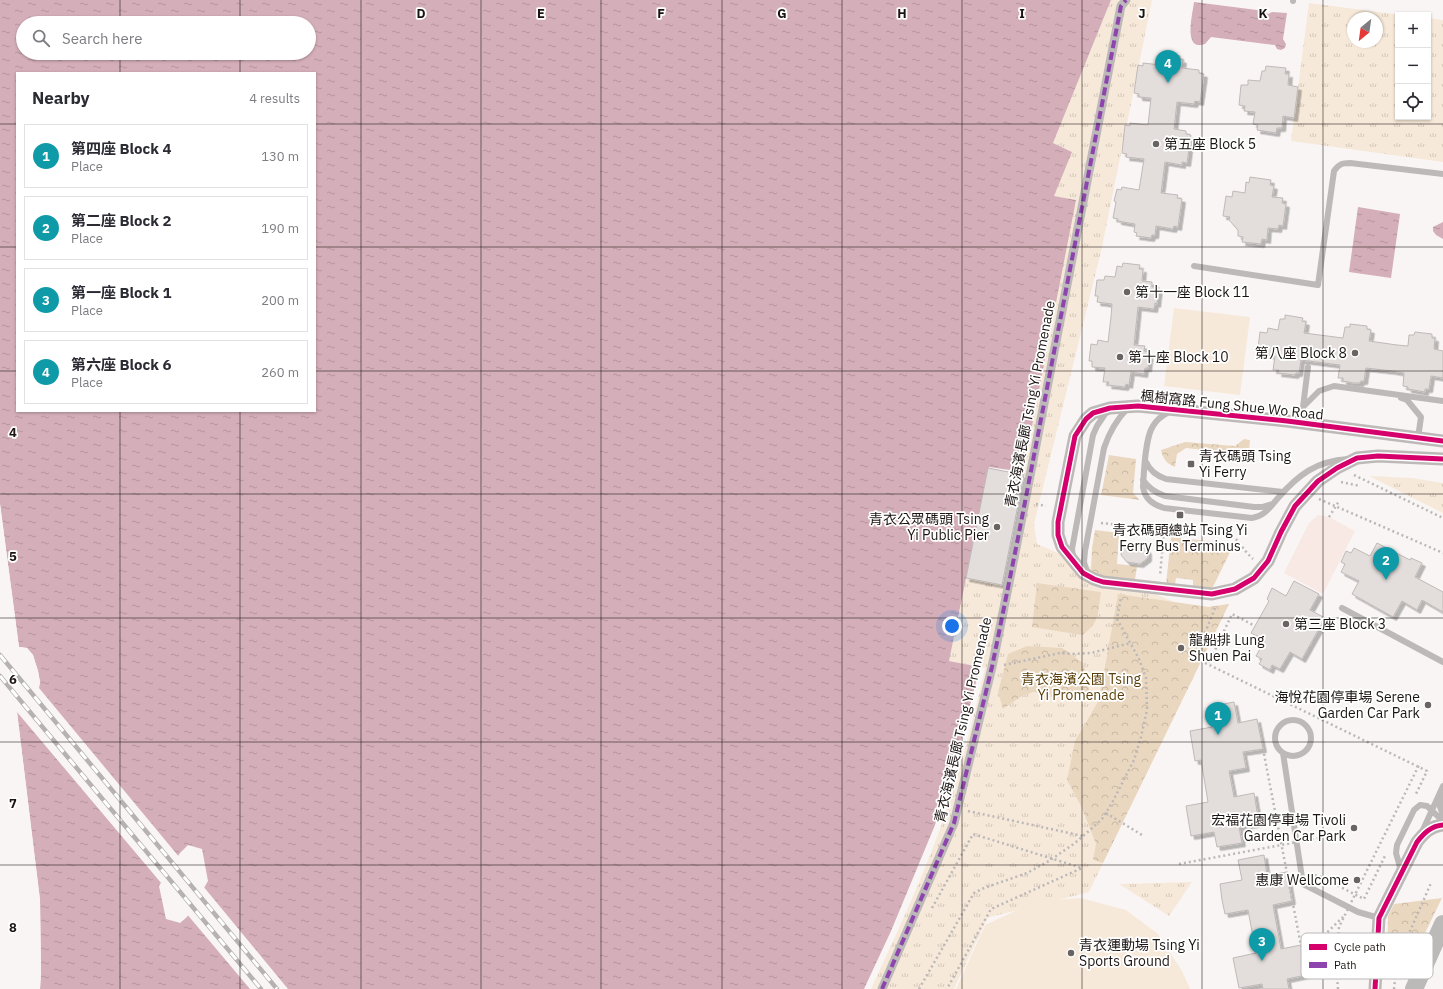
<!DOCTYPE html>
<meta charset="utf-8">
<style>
body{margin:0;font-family:"IBM Plex Sans","Noto Sans TC",sans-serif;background:#f7f7f7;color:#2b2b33}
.controls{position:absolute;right:12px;top:12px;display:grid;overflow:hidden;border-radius:0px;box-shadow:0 1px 3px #0004}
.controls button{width:36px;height:36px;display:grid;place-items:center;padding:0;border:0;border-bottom:1px solid #e1e1e2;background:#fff;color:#2b2b33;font:20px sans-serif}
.compass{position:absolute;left:1347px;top:12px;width:36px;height:36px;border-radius:50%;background:#fff;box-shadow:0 1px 3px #0004;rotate:209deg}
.you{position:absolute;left:952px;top:626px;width:14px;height:14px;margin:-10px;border:3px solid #fff;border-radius:50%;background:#1a73e8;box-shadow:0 0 0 6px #1a73e833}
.badge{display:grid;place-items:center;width:26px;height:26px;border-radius:50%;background:#b45309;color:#fff;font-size:13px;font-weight:700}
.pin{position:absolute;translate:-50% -33px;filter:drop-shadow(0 1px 2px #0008)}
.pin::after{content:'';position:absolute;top:21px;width:14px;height:12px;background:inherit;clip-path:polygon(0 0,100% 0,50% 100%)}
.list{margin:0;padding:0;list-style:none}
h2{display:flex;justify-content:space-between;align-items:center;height:52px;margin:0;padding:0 16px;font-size:17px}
h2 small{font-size:13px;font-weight:400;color:#7c7c81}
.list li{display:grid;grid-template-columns:26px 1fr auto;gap:12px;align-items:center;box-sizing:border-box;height:64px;margin:0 8px 8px;padding:0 8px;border:1px solid #e1e1e2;border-radius:0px}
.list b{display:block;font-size:15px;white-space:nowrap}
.list p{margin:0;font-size:13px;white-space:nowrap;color:#7c7c81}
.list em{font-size:13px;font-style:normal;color:#7c7c81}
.icon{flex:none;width:22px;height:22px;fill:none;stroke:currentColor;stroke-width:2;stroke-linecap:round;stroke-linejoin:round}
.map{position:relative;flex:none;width:1443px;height:989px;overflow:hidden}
.search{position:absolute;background:#fff;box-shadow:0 1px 3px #0004;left:16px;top:16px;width:300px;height:44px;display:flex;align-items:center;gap:10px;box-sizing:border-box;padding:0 14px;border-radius:22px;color:#7c7c81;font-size:15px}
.panel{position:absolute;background:#fff;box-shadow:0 1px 3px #0004;left:16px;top:72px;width:300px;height:340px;border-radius:0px}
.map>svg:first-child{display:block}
.built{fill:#f8e9e4}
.grass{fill:url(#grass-tufts);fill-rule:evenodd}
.forest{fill:url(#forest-crowns)}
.garden{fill:#f7e9d9}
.water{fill:url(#water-ripples);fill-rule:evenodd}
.pier{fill:#faf5f5}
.building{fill:#e3dddb;stroke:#bfb9b7;filter:url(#shadow)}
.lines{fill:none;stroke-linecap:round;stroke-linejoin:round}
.path{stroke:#bbb8b8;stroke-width:2.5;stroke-dasharray:2 3;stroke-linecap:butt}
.service{stroke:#bdb9b9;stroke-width:6}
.pedestrian{stroke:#bdb9b9;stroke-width:9}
.minor{stroke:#bdb9b9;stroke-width:13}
.secondary{stroke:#bcb9b9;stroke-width:18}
.rail-casing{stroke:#b6b2b2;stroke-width:4.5}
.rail{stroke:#fff;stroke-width:3;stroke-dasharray:9;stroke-linecap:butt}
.path-bridge{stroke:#bbb8b8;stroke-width:2.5;stroke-dasharray:2 3;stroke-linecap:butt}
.quiet{stroke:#8e44ad;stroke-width:4;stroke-dasharray:8 4;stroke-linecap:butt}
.cycleway-casing{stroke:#fff;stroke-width:8}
.cycleway{stroke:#d6006c;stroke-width:5}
.grid{fill:none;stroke:#1b1412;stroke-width:1;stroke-opacity:0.55}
.poi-dot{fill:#696361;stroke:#fff;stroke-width:1.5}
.labels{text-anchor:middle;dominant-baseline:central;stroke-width:3.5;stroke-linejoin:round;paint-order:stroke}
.poi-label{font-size:14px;fill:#1b1412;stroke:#fff;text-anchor:start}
.street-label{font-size:14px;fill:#1b1412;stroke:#fff}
.park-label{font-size:14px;fill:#5a3e09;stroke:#fff}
.key{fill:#fff;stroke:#bbb8b8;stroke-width:1}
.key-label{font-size:11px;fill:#1b1412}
.grid-label{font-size:13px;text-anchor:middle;font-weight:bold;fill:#1b1412;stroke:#fff;stroke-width:3.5;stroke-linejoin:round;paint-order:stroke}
</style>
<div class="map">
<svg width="1443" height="989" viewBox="0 0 1443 989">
<defs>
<pattern id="grass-tufts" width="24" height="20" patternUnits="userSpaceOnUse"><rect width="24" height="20" fill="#f7e9d9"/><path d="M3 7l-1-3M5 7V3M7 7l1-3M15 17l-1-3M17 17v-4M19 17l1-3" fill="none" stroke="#d3c7b9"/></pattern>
<pattern id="forest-crowns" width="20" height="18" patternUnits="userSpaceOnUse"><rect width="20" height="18" fill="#ead7c0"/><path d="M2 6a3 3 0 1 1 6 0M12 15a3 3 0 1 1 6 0" fill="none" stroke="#c8b8a4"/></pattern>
<pattern id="water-ripples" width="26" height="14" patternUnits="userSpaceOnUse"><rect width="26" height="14" fill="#d4aeb8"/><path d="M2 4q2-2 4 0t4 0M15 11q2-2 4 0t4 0" fill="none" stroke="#b5959d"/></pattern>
<filter id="shadow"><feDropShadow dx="3.5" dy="3.5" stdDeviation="0" flood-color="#0004"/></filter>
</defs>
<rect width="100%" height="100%" fill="#faf5f5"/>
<path class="built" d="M1318 515 1329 517 1355 531 1323 594 1284 573 1309 523Z"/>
<path class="grass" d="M1111 0H1152L1102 247 1034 524 1037 544 1174 602 1207 607 1229 604 1089 892 990 917 987 919 954 989H871C898 930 926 871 947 809 962 763 974 716 985 668L949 661 966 578 1005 586 1027 476 1022 475 1075 200 1053 196 1072 152 1053 143Z
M1309 3 1402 15H1398V117H1428V18L1443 20V162L1291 141ZM1353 18H1377V42H1353Z
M1369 476 1412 478 1443 483V513Z
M1192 882 1169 916 1119 884Z"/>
<path class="forest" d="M1244 439 1250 440 1248 462 1235 461 1232 453 1186 448 1177 454 1175 467C1167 464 1163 459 1161 450L1185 442 1235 446Z
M1109 455 1136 459 1133 493 1140 500 1101 495Z
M1095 530 1119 533 1117 564 1137 566 1135 580C1120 578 1103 580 1091 569L1092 548Z
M1171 537 1234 544 1212 589 1193 587V580L1176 578 1175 585 1166 584Z
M1037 583 1101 592C1098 612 1100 623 1082 635L1032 627Z
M1118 594 1209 607 1229 604 1103 863 1093 860 1096 844 1081 806 1067 780 1075 741 1099 700Z
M1027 646 1062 648 1083 663 1092 701 1033 692 1022 696 1003 709 998 692 1008 654Z
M1442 898 1409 966 1387 955 1388 916 1394 904Z"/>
<path class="garden" d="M1174 308 1250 317 1240 395 1164 386Z
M1080 898 1126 910 1158 934 1182 971 1190 989H956L985 925 1037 901Z"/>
<path class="water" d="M0 0H1111L1053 143 1072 152 1054 196 1076 200 1023 472 989 467 949 661 980 667 952 774 935 825 891 931 864 989H40L41 973 40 900 17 712H23L36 702 40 682 38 671 33 655 27 648 19 647 0 504ZM23 23H309V53H23ZM17 73H315V411H17ZM188 845 202 849 208 881 187 917 180 923 166 919 159 886 180 853Z
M1194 2 1265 11 1268 14 1272 12 1287 13 1283 39 1286 44 1285 48 1281 50 1277 49 1275 45 1211 37 1205 44C1182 52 1193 13 1194 2Z
M1358 207 1400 214 1391 278 1349 272Z
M1443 222V239L1436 235 1433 231V227Z"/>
<path class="pier" d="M0 504 19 647 27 648 33 655 38 671 40 682 39 688 180 858 162 884 17 712 40 900 41 973 40 989H38L39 973 38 900 15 712 16 710H23L31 706 37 692 38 682 31 656 26 650 18 647 0 518Z
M203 886 288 989H250L186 913Z"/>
<path class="building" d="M1165 54 1180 56V59L1183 60 1182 68 1199 70V73L1204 74 1200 102 1195 101 1194 104 1177 102 1174 129 1186 131V134L1191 135 1187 163 1182 162V165L1165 162 1161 193 1178 195 1177 198 1182 199 1178 227 1174 226 1173 229 1156 226 1155 235H1152L1151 238 1136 236 1137 233 1134 232 1135 224 1118 221V219L1113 218 1116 202 1114 201 1117 189 1121 190 1122 187 1139 190 1144 159 1126 157 1127 154 1122 153 1125 125 1130 126V123L1148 125 1151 98 1139 97V94L1134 93 1138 65 1143 66V63L1161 65 1162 57H1165Z
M1266 66 1286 68 1285 74H1289L1288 85 1298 87 1294 118 1283 116 1282 128H1277L1276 133 1257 130 1258 125 1253 124 1255 112 1244 111 1245 106 1239 105 1241 85H1248V80L1260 81 1262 71H1265Z
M1250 177 1271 180 1270 185 1274 186 1272 197 1283 198 1282 203 1286 204 1283 226 1279 225 1278 229 1268 228 1267 240 1262 239 1261 244 1242 242 1243 237 1238 236V230L1229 220 1230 217 1223 216 1226 196 1232 197 1233 191 1245 193 1246 182 1249 183Z
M1123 263 1140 265 1139 269H1143L1142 281 1152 282V287H1159L1157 304 1155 303 1154 309 1138 307 1134 345 1145 346 1144 351 1150 352 1148 368H1145L1144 374 1131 372 1129 385 1126 384 1125 387 1108 385 1109 382H1103L1105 368 1092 367V361H1089L1091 344 1097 345 1098 340 1108 342 1111 317 1112 304 1097 302 1098 296H1095L1097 280H1104L1105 276 1115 277 1117 266 1122 267Z
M1285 315 1303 318 1302 321 1306 322 1304 333 1343 338 1345 327H1350V324L1367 326V329L1371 330 1369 341 1397 345 1408 346 1409 335H1414L1415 332 1432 334V338H1435L1434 349 1443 351V378L1431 376 1429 389H1425V392L1408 389V387L1403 386 1404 373 1393 371 1366 368 1364 381H1361L1360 383H1354L1343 381V378H1338L1340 365 1301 360 1299 373H1296L1295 375 1278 373 1279 370H1273L1275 356 1260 354 1261 349 1258 348 1260 332 1267 333 1268 328 1278 330 1280 319H1285Z
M988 468 1024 475 1002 585 966 578Z
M1129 543 1143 544 1148 551V558L1140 564 1127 562 1121 555 1122 548Z
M1377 543 1410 560 1411 558 1422 563 1415 577 1443 592V612L1422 600 1417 610 1402 601 1393 617 1352 594 1359 581 1341 572 1345 564 1341 562 1346 551 1351 553 1354 548 1370 556Z
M1294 581 1319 594 1310 610 1325 618 1302 659 1290 652 1280 669 1272 665 1270 670 1259 664 1262 659 1256 656 1265 640 1251 633 1269 601 1267 599 1272 588 1286 596Z
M1234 702 1238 723 1257 719 1263 749 1243 752 1246 768 1229 771 1234 797 1254 793 1259 823 1239 827 1242 843 1217 847 1214 832 1191 836 1186 806 1208 802 1201 760 1195 761 1190 731 1212 727 1208 707Z
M1264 855 1267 875 1287 872 1292 901 1273 905 1281 949 1301 945 1306 975 1287 979 1289 989H1263L1262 984 1239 988 1233 958 1256 953 1248 910 1225 914 1222 900 1220 884 1242 880 1238 860Z"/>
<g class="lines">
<path class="path" d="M1354 475 1443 518
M1341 482 1360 486
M1319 499 1443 553
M1036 504 1046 506
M1101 523 1164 530 1160 576
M1236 539 1247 553 1253 559
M1215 608 1195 658 1427 771 1415 796
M1209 663 1232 614 1255 626
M1004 665 1060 653 1072 654 1091 653 1131 643
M1263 749 1303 956 1344 916
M968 811 1083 836
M1106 813 1142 835
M1310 875 1319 876 1364 899 1386 854
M932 908 973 834 1082 868 991 909 947 989
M919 989 974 893 984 888 1027 873 1049 861 1075 843 1090 830 1102 819 1112 803 1134 760 1141 737 1147 710 1146 678 1139 659 1117 619 1121 597
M1394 989 1397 961 1431 883"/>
<path class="service" d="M1293 1V0
M1194 266 1318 285 1334 171C1339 164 1342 163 1350 163L1443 174
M1401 398 1407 400 1421 417 1418 438
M1303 407 1319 391 1334 386 1443 401
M1169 412C1163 415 1157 419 1153 426 1145 438 1144 471 1143 487 1145 499 1152 504 1164 508L1252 518C1265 516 1270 507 1278 498 1298 475 1316 461 1348 459
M1301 423 1308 367
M1146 462C1150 471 1157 476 1166 479L1283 492
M1143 480C1149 488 1154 492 1165 496L1254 507H1262L1272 504
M1073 557 1072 549 1093 435 1097 426 1107 411
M1087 572 1084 562 1085 551 1104 448C1109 433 1116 420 1128 408
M1342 608 1443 662
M1275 738a18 18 0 1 1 36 0a18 18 0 1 1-36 0Z
M1283 753 1303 884 1358 912 1379 918
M1441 794 1440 807 1443 815
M1422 832 1443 786
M1401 871 1396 853 1397 845 1414 810 1420 805 1427 806 1443 821"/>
<path class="pedestrian" d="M882 989 954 823 992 667 1018 538 1121 6 1126 0"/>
<path class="minor" d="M1443 441 1287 421 1138 406 1110 408 1093 413 1086 419 1075 436 1058 522V535L1062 547 1083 573 1094 579 1103 582 1212 594 1235 589 1254 578 1268 561 1281 532 1295 506 1318 481 1337 468 1357 458 1378 456 1443 459
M1375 989 1379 918 1417 842C1424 833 1431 826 1443 825"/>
<path class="secondary" d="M1414 989 1443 924"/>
<g class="rail-casing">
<path id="rail" d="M0 655 277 989
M0 676 261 989"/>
</g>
<use href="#rail" class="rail"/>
<path class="path-bridge" d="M1329 517 1339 501
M1179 864 1319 838
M1338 989 1336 965 1339 927 1420 763"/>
<path class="quiet" d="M882 989 954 823 992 667 1018 538 1121 6 1126 0"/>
<g class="cycleway-casing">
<path id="cycleway" d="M1443 441 1287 421 1138 406 1110 408 1093 413 1086 419 1075 436 1058 522V535L1062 547 1083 573 1094 579 1103 582 1212 594 1235 589 1254 578 1268 561 1281 532 1295 506 1318 481 1337 468 1357 458 1378 456 1443 459
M1375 989 1379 918 1417 842C1424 833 1431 826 1443 825"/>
</g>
<use href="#cycleway" class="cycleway"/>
</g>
<path class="grid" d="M120 0V23M240 0V23M361 0V989M481 0V989M601 0V989M722 0V989M842 0V989M962 0V989M1082 0V989M1202 0V989M1323 0V989M120 53V73M240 53V73M0 124H17M315 124H1443M0 247H17M315 247H1443M0 371H17M315 371H1443M120 411V989M240 411V989M0 494H1443M0 618H1443M0 742H1443M0 865H1443"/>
<g class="poi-dot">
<circle cx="1156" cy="144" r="4"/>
<circle cx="1127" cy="292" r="4"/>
<circle cx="1355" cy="353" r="4"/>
<circle cx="1120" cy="357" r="4"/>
<rect x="1187" y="460" width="8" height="8" rx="2"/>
<rect x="1176" y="511" width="8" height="8" rx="2"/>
<circle cx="997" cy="527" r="4"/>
<circle cx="1286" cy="624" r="4"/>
<circle cx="1181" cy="648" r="4"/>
<circle cx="1428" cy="705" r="4"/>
<circle cx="1354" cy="828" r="4"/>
<circle cx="1357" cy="880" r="4"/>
<circle cx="1071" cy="953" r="4"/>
</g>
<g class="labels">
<g class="poi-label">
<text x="1164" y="144">第五座 Block 5</text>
<text x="1135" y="292">第十一座 Block 11</text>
<text x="1347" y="353" text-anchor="end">第八座 Block 8</text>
<text x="1128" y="357">第十座 Block 10</text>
<text x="1199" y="456">青衣碼頭 Tsing<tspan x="1199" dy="16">Yi Ferry</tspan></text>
<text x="989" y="519" text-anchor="end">青衣公眾碼頭 Tsing<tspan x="989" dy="16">Yi Public Pier</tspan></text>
<text x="1180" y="530" text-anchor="middle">青衣碼頭總站 Tsing Yi<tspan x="1180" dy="16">Ferry Bus Terminus</tspan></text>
<text x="1294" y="624">第三座 Block 3</text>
<text x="1189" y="640">龍船排 Lung<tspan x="1189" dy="16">Shuen Pai</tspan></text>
<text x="1420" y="697" text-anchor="end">海悅花園停車場 Serene<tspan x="1420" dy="16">Garden Car Park</tspan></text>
<text x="1346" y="820" text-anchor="end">宏福花園停車場 Tivoli<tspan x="1346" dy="16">Garden Car Park</tspan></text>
<text x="1349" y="880" text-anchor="end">惠康 Wellcome</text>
<text x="1079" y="945">青衣運動場 Tsing Yi<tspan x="1079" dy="16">Sports Ground</tspan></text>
</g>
<g class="street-label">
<text transform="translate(1030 404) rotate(-79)">青衣海濱長廊 Tsing Yi Promenade</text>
<text transform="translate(1232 405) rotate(6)">楓樹窩路 Fung Shue Wo Road</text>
<text transform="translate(963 720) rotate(-77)">青衣海濱長廊 Tsing Yi Promenade</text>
</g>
<g class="park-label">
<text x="1081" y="679">青衣海濱公園 Tsing<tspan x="1081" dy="16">Yi Promenade</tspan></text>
</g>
</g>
<rect x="1301" y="933" width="132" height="46" rx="6" class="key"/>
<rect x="1309" y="944" width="18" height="6" fill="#d6006c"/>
<rect x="1309" y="962" width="18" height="6" fill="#8e44ad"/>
<g class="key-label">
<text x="1334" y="951">Cycle path</text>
<text x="1334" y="969">Path</text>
</g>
<g class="grid-label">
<text x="421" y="18">D</text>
<text x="541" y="18">E</text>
<text x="661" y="18">F</text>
<text x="782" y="18">G</text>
<text x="902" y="18">H</text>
<text x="1022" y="18">I</text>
<text x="1142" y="18">J</text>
<text x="1263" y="18">K</text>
<text x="13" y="437">4</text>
<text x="13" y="561">5</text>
<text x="13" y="684">6</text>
<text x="13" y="808">7</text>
<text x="13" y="932">8</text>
</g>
</svg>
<div class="controls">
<button>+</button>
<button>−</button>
<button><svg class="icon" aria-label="locate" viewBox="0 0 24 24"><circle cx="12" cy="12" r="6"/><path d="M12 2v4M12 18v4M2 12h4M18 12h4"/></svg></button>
</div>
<svg class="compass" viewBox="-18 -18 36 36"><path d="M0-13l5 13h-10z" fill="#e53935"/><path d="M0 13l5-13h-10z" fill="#7c7c81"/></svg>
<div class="you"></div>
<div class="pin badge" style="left:1218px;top:735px;background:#0f9aa8">1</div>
<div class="pin badge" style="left:1386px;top:580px;background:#0f9aa8">2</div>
<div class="pin badge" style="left:1262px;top:961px;background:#0f9aa8">3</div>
<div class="pin badge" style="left:1168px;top:83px;background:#0f9aa8">4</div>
<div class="search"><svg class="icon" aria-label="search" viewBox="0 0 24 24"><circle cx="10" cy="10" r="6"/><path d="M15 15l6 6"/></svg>Search here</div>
<section class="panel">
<h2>Nearby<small>4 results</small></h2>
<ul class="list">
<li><span class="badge" style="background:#0f9aa8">1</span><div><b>第四座 Block 4</b><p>Place</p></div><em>130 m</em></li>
<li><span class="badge" style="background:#0f9aa8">2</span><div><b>第二座 Block 2</b><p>Place</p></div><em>190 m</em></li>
<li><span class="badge" style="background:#0f9aa8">3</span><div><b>第一座 Block 1</b><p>Place</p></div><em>200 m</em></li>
<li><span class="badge" style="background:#0f9aa8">4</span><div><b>第六座 Block 6</b><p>Place</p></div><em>260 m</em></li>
</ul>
</section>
</div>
